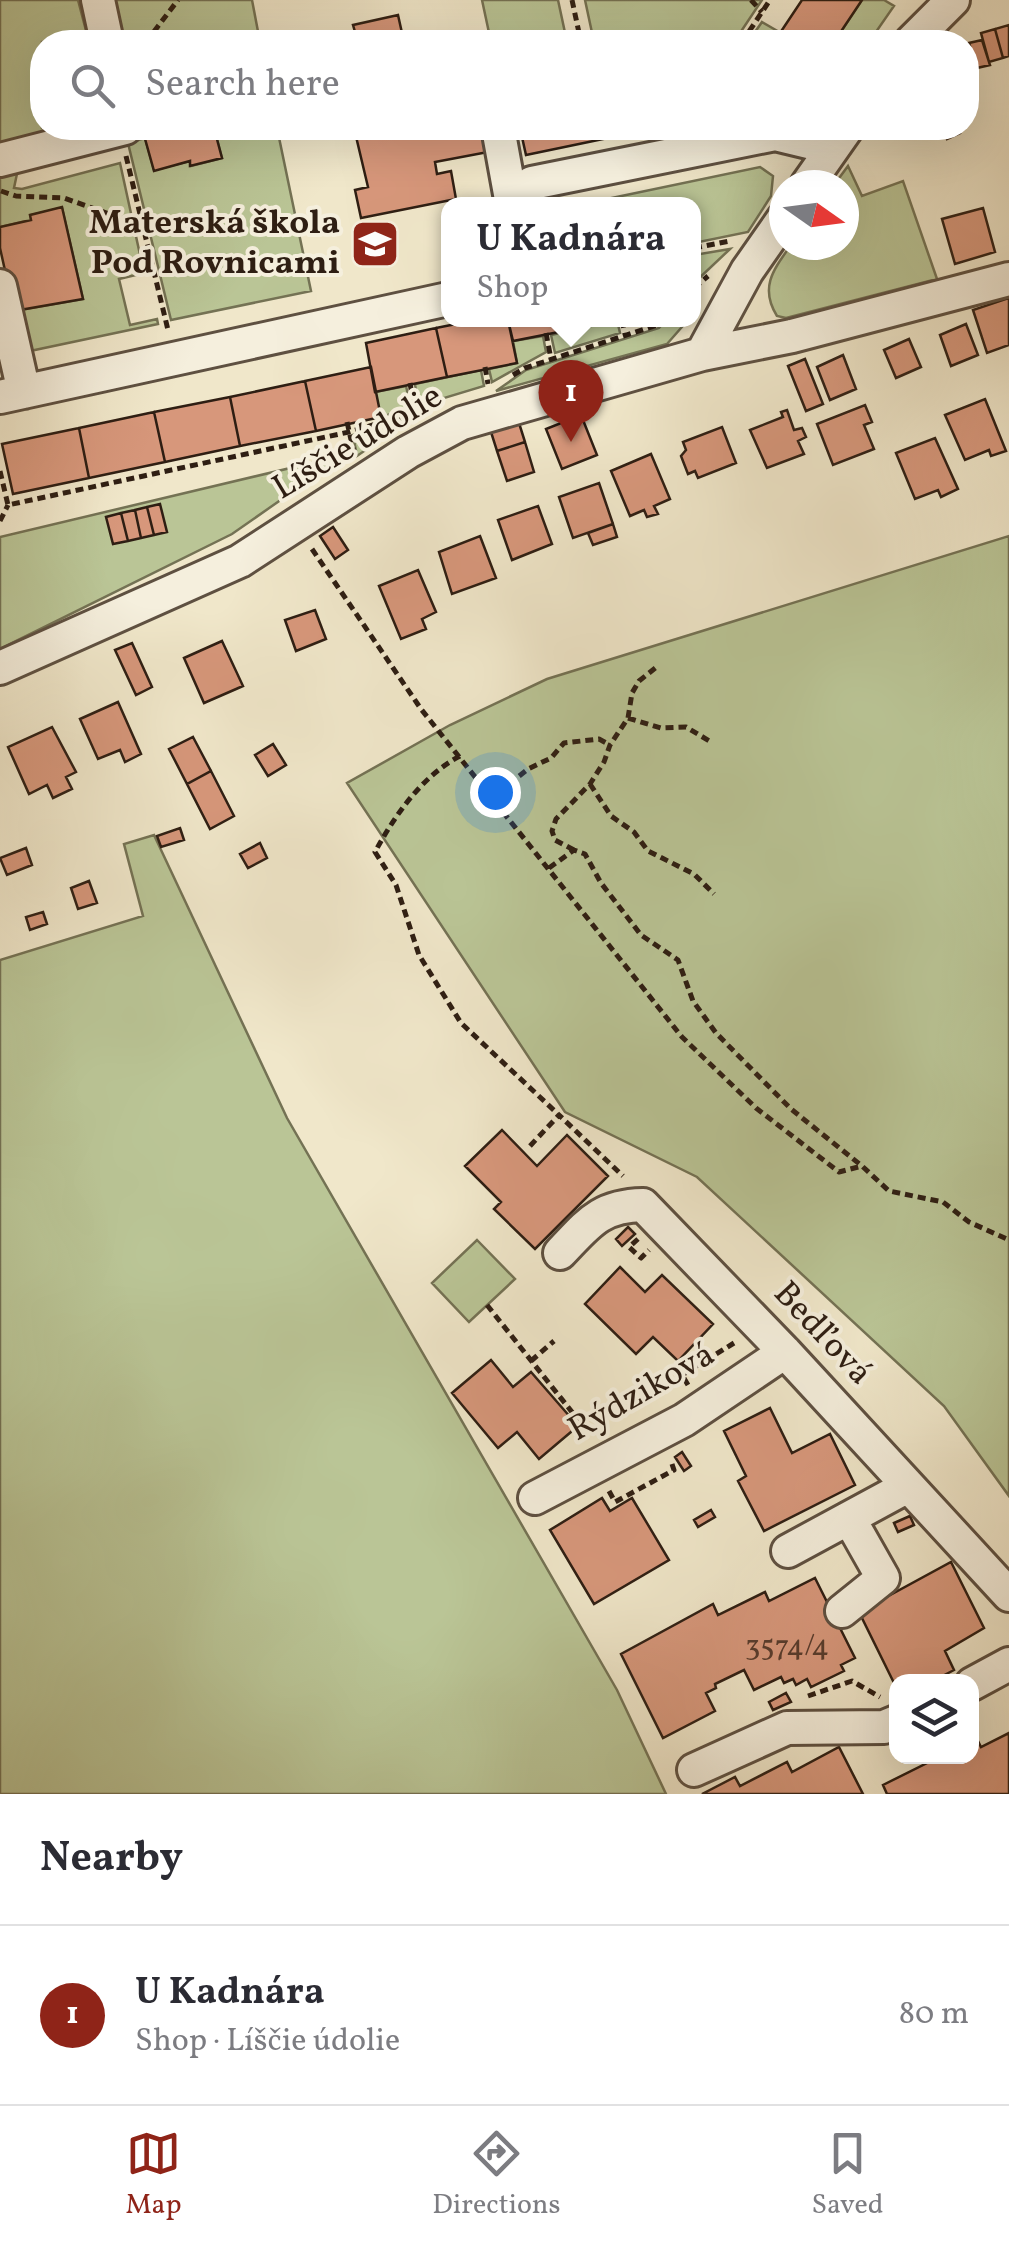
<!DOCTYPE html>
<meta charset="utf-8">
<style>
body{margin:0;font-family:Vollkorn,serif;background:#f7f7f7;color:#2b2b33}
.controls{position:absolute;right:30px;bottom:30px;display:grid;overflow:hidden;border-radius:20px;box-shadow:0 10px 40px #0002}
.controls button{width:90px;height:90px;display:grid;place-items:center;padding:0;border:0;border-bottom:2px solid #e1e1e2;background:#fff;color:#2b2b33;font:50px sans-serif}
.compass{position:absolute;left:769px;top:170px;width:90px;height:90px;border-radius:50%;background:#fff;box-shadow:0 10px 40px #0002;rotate:104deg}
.you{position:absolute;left:495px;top:792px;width:35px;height:35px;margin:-25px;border:8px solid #fff;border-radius:50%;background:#1a73e8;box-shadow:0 0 0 15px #1a73e833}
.badge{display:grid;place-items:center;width:65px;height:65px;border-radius:50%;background:#8f2418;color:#fff;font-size:32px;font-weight:700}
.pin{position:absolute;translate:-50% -82px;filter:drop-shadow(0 2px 5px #0008)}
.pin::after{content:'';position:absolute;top:52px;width:35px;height:30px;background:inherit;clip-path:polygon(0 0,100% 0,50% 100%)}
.popup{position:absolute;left:441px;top:197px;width:260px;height:130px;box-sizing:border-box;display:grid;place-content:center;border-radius:20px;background:#fff;filter:drop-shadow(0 2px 8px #0005);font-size:32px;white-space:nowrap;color:#7c7c81}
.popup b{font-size:38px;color:#2b2b33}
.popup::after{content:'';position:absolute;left:50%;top:100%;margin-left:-20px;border:20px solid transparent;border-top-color:#fff}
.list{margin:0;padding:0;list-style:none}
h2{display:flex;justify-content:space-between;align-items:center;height:130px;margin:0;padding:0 40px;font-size:42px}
h2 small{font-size:32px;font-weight:400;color:#7c7c81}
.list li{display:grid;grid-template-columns:65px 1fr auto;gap:30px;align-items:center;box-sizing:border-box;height:180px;padding:0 40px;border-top:2px solid #e1e1e2}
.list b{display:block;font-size:38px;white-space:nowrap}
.list p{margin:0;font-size:32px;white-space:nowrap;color:#7c7c81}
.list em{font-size:32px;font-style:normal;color:#7c7c81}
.icon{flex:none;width:55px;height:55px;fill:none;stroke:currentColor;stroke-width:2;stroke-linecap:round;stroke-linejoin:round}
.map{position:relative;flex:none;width:1009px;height:1794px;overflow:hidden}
.search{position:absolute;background:#fff;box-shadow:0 10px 40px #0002;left:30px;right:30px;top:30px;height:110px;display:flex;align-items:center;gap:25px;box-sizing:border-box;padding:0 35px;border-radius:40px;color:#7c7c81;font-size:38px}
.sheet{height:310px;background:#fff}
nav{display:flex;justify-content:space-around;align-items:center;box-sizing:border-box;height:140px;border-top:2px solid #e1e1e2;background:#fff;font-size:28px;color:#7c7c81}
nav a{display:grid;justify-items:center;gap:5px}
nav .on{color:#8f2418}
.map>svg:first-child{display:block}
.green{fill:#bac596;stroke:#747254;stroke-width:2.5}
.building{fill:#d7977b;stroke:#2e1e13;stroke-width:2.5}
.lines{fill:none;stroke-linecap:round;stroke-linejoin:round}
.minor-casing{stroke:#5e5041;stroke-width:38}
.path{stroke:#2e1e13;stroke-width:5;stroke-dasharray:8 5;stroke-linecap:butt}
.minor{stroke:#f5efdd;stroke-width:32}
.labels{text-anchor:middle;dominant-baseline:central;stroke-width:8;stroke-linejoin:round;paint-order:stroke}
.number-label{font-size:30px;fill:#583c2d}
.poi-label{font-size:35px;font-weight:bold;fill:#2e1e13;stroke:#f5efdd;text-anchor:end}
.street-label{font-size:35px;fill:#2e1e13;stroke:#f5efdd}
</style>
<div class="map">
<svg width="1009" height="1794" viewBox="0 0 1009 1794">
<rect width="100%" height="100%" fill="#f0e7ca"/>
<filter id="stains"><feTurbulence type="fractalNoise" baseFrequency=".002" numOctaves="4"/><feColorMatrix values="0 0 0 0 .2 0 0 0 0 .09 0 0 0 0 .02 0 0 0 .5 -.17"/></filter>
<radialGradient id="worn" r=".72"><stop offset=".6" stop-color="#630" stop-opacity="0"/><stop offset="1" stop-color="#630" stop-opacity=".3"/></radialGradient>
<path class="green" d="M0 0H78L89 42H42V128H78L0 147Z
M112 0H252L260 42H122Z
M482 0H558L567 42H491Z
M585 0H762L734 42H594Z
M862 0H884L894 6 869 42H834Z
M762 22 781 33 774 42H748Z
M214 128H277L311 291 171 320 128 143 145 138 154 170 190 161 191 166 222 158Z
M120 163 144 273 119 279 130 325 157 319 158 324 30 351 14 311 83 299 62 208 31 215V220L0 227V177L18 169 14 188 22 189Z
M848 166 862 196 903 181 937 279 786 318 777 316C759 287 774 269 791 245H844V185H834Z
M760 167 773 176 771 196 748 232 694 243V205L583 204Z
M730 249 694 283V255Z
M617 320 620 333 555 353 551 335Z
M666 320H688L667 344 496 391 526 370 659 328Z
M543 336 546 352 492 382 489 369 517 363 513 341Z
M481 370 484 386 418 406 415 384Z
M406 386 411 408 381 417 375 392Z
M412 418 357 456 353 435Z
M345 455 232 534 0 649V537Z
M1009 536V1496L944 1406 697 1177 565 1112 347 783 450 725 547 679Z
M154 835 287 1118 617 1690 666 1794H0V960L143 916 124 844Z
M477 1240 515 1279 469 1322 432 1283Z"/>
<path class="building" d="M802 0H862L834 42H774Z
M398 15 404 42 423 38 424 42H358L353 25Z
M1009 25V56L1003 58 995 29Z
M995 29 1003 58 989 62 981 33Z
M982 40 990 65 977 68 969 43Z
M969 43 977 68 966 72V44Z
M142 128H214L222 158 190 166V161L154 171Z
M354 128H483L488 152 435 162 437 174 451 171 456 199 361 218 355 190 368 187Z
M520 128H656L526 155Z
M943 128H958L960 133 947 139Z
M62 207 83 299 14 311 0 248V227L31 220 30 215Z
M983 208 995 252 955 264 942 219Z
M1009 298V345L987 353 973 310Z
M476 320H508L517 363 447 377 436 328Z
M508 320H583L584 327 513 341Z
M583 320H617L584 327Z
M966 324 978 355 951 366 940 335Z
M436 328 447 377 375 392 366 343Z
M909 339 921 367 896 378 884 350Z
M843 355 856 389 830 400 817 367Z
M805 359 823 404 806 411 788 366Z
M371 367 381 417 316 431 305 381Z
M305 381 316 431 240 446 230 397Z
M230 397 240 446 165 462 154 412Z
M985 399 1006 451 991 456 989 450 965 460 945 415Z
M865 405 872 422 864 425 874 449 833 465 817 424Z
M787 410 794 430 802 428 806 437 798 441 804 454 767 468 750 430 783 417 781 412Z
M154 412 165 462 89 478 79 428Z
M581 415 597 455 562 469 546 429Z
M519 423 525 442 497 451 491 432Z
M722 427 736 463 698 478 695 471 688 474 681 456 686 450 683 442Z
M79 428 89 478 13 494 2 444Z
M935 438 958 489 941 497 938 490 915 499 896 453Z
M525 442 534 472 507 481 497 451Z
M651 454 670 499 654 506 658 514 647 517 644 510 630 516 611 471Z
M599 483 613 524 573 538 559 497Z
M160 504 167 532 154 535 147 507Z
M538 506 552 544 512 560 498 520Z
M147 507 154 535 141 538 135 510Z
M135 510 141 538 128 541 121 513Z
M121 513 128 541 113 544 106 517Z
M613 524 617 537 593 545 588 533Z
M333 527 348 550 335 559 320 536Z
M480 536 496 578 452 594 439 552Z
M418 570 436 612 422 619 426 629 401 639 379 586Z
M315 610 326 639 296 651 285 620Z
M222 641 243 686 204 703 184 658Z
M132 643 152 687 136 695 115 650Z
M118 702 141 754 125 762 120 750 98 759 80 719Z
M52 727 76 772 66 777 72 789 53 798 47 785 29 794 8 747Z
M193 737 211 771 187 784 169 749Z
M273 744 286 765 268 776 255 755Z
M211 771 234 816 210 829 187 784Z
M180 828 184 840 161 847 157 836Z
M260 843 267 858 248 868 240 854Z
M26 848 32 865 7 875 0 858Z
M89 881 97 903 78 909 71 888Z
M43 912 47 924 30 930 26 917Z
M502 1130 537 1166 567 1135 608 1176 535 1249 494 1209 501 1202 465 1166Z
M628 1227 635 1234 622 1246 616 1239Z
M620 1267 645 1292 662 1275 713 1324 678 1361 653 1337 636 1354 585 1304Z
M491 1360 513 1387 531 1372 578 1426 539 1459 517 1432 498 1448 452 1393Z
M770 1408 792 1453 830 1434 855 1485 764 1531 738 1481 746 1476 724 1431Z
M682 1452 691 1466 684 1471 675 1457Z
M602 1498 610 1511 632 1498 669 1560 594 1604 550 1530Z
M711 1510 715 1517 698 1527 694 1520Z
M910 1516 914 1525 898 1532 894 1523Z
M951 1562 984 1628 945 1651 954 1670 931 1682H896V1687L859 1612Z
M815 1578 855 1658 841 1665 844 1671 811 1687 807 1679 796 1685 793 1679 784 1683 781 1677 754 1690 744 1670 715 1684 716 1688 706 1693 715 1711 663 1738 621 1654 713 1604 718 1615 765 1592 769 1601Z
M786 1693 791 1702 773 1710 769 1702Z
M1009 1733V1794H887L883 1785 929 1762 927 1759 932 1756H972V1737L975 1735 981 1747Z
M839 1747 863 1794H702L735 1777 740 1786 787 1762 792 1772Z"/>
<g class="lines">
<g class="minor-casing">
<path id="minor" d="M98 0 107 42
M911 42 953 0
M498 128 512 205
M0 160 125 128
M532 183 775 134 833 148
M807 185 847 128
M0 286 24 392
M702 354 747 271 784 218
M0 397 448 299
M0 668 240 561 408 452 462 423 702 354 792 336 1009 279
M560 1253C588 1224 599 1206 643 1205L785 1352 1009 1595
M535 1498 684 1420 785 1352
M788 1551 908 1486
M842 1611 883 1578 849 1518
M972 1684 1009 1664
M694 1770 787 1728 884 1727 896 1722"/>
</g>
<path class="path" d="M572 0 581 42
M751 0 762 12
M146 42 178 0
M742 42 770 0
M126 156 168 330
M1 191 16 196 64 198 143 226
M694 248 730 241
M694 288 708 276
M622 320 625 334
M546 333 551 359
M485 367 488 384
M513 375 525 368 657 325 661 320
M410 383 415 412
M347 422 354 453
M0 471 8 505 349 432 410 414
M0 521 8 505
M312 549 421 709 682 1037 756 1108 839 1172 862 1166 889 1191 943 1202 969 1222 1009 1240
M628 718 661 728 686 727 711 742
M460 756C422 776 395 815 375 852L396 885 419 955 461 1023 559 1115
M509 784 528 769 551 758 564 743 599 739 610 745
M590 784 611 816 634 832 648 851 694 874 714 894
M574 850 555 840 552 831 556 819 590 784 604 762 610 745 628 718 632 693 639 681 659 665
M549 868 574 850 585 854 601 883 641 935 678 960 693 1001 716 1033 791 1109 862 1166
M530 1146 559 1115 623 1176
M638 1239 629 1247 641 1258 649 1250
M487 1305 591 1436
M531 1361 554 1341
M688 1385 682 1375 734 1343
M609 1491 615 1502 674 1470 671 1461
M808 1696 852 1681 880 1697"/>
<use href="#minor" class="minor"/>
</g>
<defs>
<g id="school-square" transform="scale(2.5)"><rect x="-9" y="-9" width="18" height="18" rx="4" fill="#8f2418" stroke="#f5efdd"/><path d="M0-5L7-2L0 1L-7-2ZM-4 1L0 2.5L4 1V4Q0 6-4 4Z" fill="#fff"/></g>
</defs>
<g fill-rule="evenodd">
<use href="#school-square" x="375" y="244"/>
</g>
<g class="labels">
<g class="number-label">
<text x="787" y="1647">3574/4</text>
</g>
<g class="poi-label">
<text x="340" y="224">Materská škola<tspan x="340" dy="40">Pod Rovnicami</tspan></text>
</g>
<g class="street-label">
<text transform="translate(358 443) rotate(-31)">Líščie údolie</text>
<text transform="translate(822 1334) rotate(47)">Bedľová</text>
<text transform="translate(642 1393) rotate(-30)">Rýdziková</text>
</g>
</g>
<rect width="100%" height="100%" filter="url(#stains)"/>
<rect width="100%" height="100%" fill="url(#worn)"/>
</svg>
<div class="controls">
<button><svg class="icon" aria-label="layers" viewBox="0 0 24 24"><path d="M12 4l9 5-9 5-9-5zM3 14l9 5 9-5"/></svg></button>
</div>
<svg class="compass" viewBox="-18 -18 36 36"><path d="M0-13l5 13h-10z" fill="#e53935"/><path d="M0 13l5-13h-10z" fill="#7c7c81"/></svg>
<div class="you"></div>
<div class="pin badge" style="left:571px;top:442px">1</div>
<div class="popup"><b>U Kadnára</b>Shop</div>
<div class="search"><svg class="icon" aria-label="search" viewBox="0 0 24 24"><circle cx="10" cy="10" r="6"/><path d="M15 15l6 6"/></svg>Search here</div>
</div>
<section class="sheet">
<h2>Nearby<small></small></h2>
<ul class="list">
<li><span class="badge">1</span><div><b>U Kadnára</b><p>Shop · Líščie údolie</p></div><em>80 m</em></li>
</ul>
</section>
<nav>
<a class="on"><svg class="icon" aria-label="map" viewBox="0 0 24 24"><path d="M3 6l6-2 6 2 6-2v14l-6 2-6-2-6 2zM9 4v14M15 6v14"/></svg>Map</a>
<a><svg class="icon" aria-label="directions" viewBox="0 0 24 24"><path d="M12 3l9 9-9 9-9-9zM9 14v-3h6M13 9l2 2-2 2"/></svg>Directions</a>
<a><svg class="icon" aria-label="saved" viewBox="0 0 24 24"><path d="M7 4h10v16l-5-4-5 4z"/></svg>Saved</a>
</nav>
